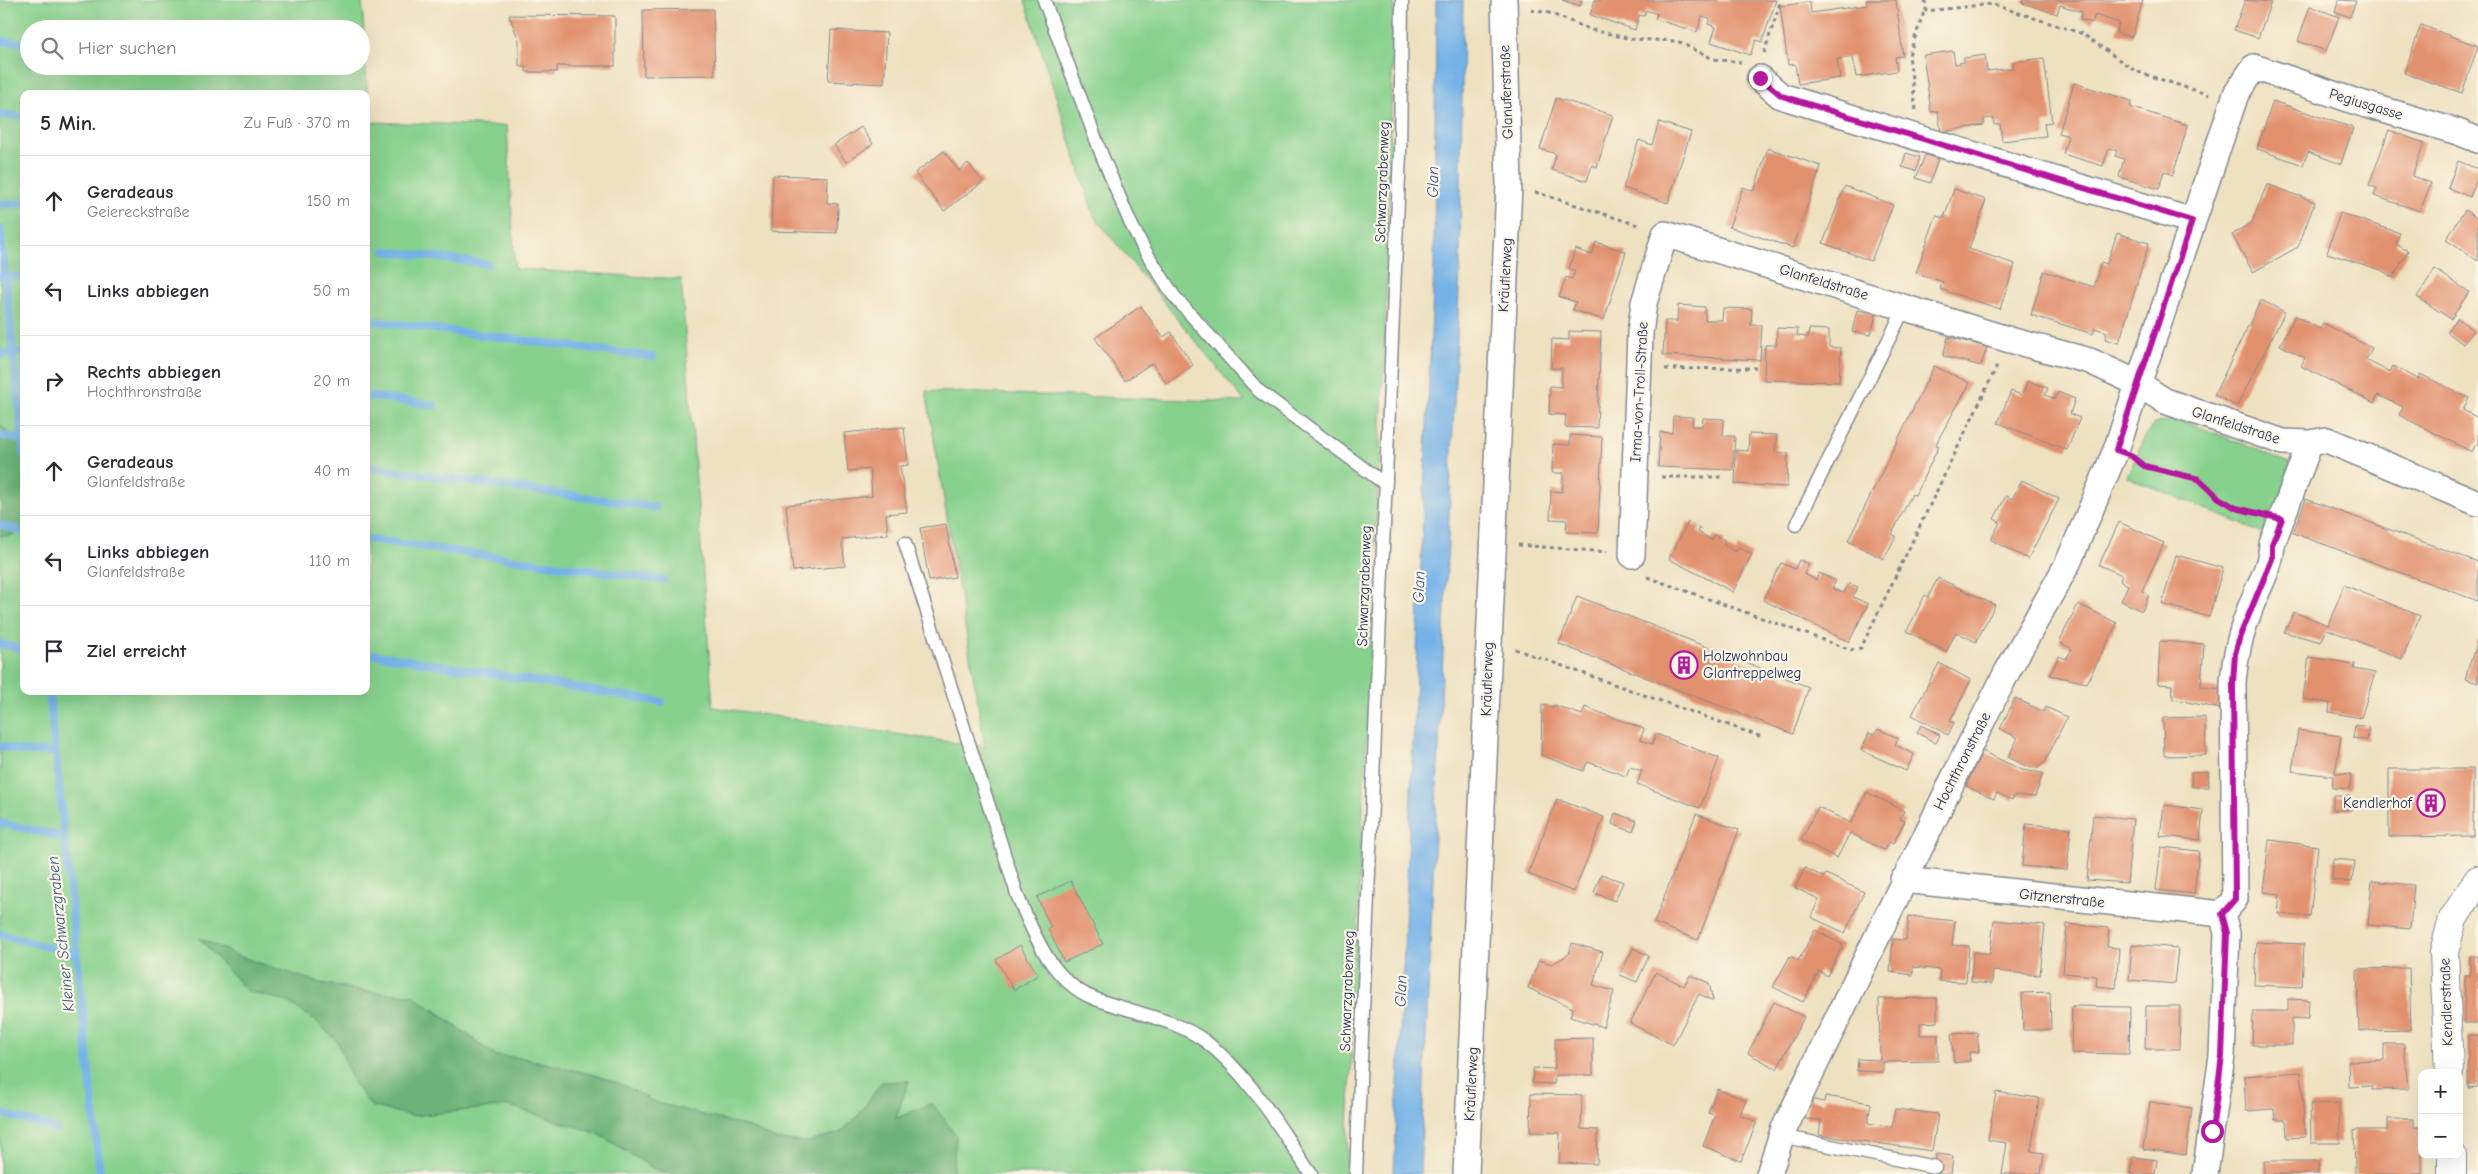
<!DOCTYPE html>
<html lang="de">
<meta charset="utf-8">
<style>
body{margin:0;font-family:"Comic Neue",sans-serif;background:#f2f2f3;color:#2b2b33}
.controls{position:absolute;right:15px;bottom:15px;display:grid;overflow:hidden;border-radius:10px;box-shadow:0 5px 20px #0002}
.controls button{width:45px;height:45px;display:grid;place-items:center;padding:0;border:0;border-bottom:1px solid #e1e1e2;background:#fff;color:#2b2b33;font:25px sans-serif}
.stop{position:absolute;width:15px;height:15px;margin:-11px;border:4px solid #b5179e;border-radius:50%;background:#fff}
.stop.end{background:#b5179e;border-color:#fff;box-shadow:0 1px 5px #0008}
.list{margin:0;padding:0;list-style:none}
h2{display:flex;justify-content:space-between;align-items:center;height:65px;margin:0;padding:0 20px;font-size:21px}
h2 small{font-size:16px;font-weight:400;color:#7c7c81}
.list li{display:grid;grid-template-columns:32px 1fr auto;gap:15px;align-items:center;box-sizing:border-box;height:90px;padding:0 20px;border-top:1px solid #e1e1e2}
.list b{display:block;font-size:19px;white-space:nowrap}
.list p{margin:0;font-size:16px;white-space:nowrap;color:#7c7c81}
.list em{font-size:16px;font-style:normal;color:#7c7c81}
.icon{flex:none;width:28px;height:28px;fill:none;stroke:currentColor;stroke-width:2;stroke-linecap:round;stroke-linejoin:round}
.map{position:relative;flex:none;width:2478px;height:1174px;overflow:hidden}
.search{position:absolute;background:#fff;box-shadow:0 5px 20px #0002;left:20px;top:20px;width:350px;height:55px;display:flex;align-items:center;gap:12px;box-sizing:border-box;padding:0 18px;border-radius:28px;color:#7c7c81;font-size:19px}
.panel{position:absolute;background:#fff;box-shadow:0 5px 20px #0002;left:20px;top:90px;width:350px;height:605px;border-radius:10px}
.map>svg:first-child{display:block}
.green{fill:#87d18d;stroke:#518076;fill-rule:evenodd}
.forest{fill:#6db378;stroke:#44716b}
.water{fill:#75b2e8;stroke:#4870a3}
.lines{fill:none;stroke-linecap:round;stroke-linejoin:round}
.stream{stroke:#75b2e8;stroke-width:8}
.building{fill:#e2916e}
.service-casing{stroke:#84888f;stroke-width:15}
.minor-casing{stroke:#84888f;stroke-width:28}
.tertiary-casing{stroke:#84888f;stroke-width:30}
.path{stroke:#84888f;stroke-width:3;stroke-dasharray:4 4;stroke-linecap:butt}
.service{stroke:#fff;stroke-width:12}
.minor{stroke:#fff;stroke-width:25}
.tertiary{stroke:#fff;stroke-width:28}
.route{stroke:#b5179e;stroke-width:6}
.labels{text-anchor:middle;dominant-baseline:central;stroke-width:4.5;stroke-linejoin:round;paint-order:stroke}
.street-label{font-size:15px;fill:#1b2f5e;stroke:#fcf5e5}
.poi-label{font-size:15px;fill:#1b2f5e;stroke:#fcf5e5;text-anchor:start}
.water-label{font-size:16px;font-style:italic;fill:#365687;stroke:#fcf5e5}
</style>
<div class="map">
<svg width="2478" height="1174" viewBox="0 0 2478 1174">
<rect width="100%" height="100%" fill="#fcf5e5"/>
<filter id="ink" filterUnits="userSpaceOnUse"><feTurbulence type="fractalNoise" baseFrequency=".02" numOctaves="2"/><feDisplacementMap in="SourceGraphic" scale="10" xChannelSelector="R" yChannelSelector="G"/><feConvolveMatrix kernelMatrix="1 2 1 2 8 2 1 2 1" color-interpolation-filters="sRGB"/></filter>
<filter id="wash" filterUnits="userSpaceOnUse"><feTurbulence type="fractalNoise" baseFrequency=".0096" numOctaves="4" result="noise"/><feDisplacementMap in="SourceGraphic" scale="20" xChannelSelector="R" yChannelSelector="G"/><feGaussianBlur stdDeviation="1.12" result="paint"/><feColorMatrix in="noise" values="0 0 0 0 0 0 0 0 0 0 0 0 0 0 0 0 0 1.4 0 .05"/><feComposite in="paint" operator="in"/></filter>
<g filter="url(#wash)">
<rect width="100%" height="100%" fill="#eee1c0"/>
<path class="green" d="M0 0H362L369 122 507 126 515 269 681 279 713 707 985 747 926 391 1245 402 1094 216 1025 0H1394L1385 339 1346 1174H954L953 1166 956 1136 895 1120 909 1081 882 1082 858 1116 840 1133 808 1142 776 1140 748 1127 654 1102 623 1085 594 1075 523 1058 496 1056 435 1010 379 994 317 982 238 956 200 939 247 991 288 1002 316 1021 338 1042 354 1084 472 1109 509 1106 597 1133 653 1168 670 1174H0V535L10 536 24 527V691H366V94H24V446L0 425ZM29 29H361V66H29Z
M2177 418 2290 463 2271 536 2127 477 2146 434 2154 424Z"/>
<path class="forest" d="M0 425 24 446V527L10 536 0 535Z
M199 938 238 956 317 982 356 991 413 995 496 1056 523 1058 594 1075 623 1085 654 1102 748 1127 776 1140 808 1142 840 1133 858 1116 882 1082 909 1081 895 1119 932 1103 956 1136 953 1166 954 1174H670L653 1168 597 1133 509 1106 412 1116 371 1106 354 1084 338 1042 316 1021 288 1002 247 991Z"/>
<path class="water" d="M1436 0H1463L1460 269 1420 1174H1394L1434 268Z"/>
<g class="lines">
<path class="stream" d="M0 41 29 43
M253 66 282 69
M0 114 24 117
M0 204H24
M0 228 24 454
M385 251 488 264
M1 276 24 277
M366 320 653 357
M0 354 24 352
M366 396 434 405
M0 435 22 440
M366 467 655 507
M0 525 24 532
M366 539 663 580
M0 644 24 649
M366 653 662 702
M49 691 100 1174
M0 746 25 752H55
M0 823 64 837
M0 934 77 955
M0 1113 56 1129"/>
</g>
<g id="blocks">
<path class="building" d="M1562 0H1582L1580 6Z
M1595 0H1776L1762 42 1756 40 1750 55 1711 42 1716 27 1708 24 1710 18 1702 16 1697 32 1655 19 1657 14 1646 10 1644 16 1639 15 1635 30 1590 15Z
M1866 0H1896L1903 56 1895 57 1897 71 1856 77 1853 57 1837 59 1840 78 1798 84 1795 64 1788 65 1780 6 1810 2 1811 13 1867 5Z
M2023 0H2143L2132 37 2116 33 2119 23 2095 15 2092 23 2080 19 2082 12 2060 5 2057 14 2022 3Z
M2245 0 2271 2 2258 38 2234 30Z
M2339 0 2356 1 2350 17 2335 12Z
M2310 6 2339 17 2326 51 2298 41Z
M713 9 715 75 644 76 643 10Z
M509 15 615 16V66H557V72H526V66H519V41Z
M2421 25 2478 46 2462 93 2404 73Z
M831 30 887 33 884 84 828 81Z
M1953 51 1955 64 1964 62V58L1985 55 1987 71 2014 68 2013 62 2044 58 2052 122 2044 123 2046 136 2002 141 2000 124 1994 125 1993 118 1984 119V125L1941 132 1938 111 1931 112 1923 55Z
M2074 83 2132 101 2130 107 2188 125 2173 175 2164 171 2159 189 2119 177 2124 159 2115 156 2117 151 2109 148 2103 166 2063 154 2068 136 2059 133Z
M1556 98 1613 115 1597 167 1592 165 1587 181 1552 170 1556 154 1540 149Z
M2273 101 2353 128 2341 164 2308 152 2303 165 2257 149Z
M1659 122 1691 132 1668 203 1623 188 1639 140 1652 145Z
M861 127 873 144 846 162 834 145Z
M2389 130 2424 143 2412 176 2431 183 2420 211 2374 196 2377 188 2369 185Z
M1768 148 1821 166 1793 248 1729 227 1743 187 1754 191Z
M944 151 959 171 968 163 983 182 944 211 915 173Z
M1906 153 1920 157 1916 171 1902 167Z
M1925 155 1938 159 1930 183 1916 178Z
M2458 161 2478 169V176L2470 197 2448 188Z
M773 175 828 177 827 203 838 204 837 233 771 231Z
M2267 184 2315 202 2298 247 2253 272 2232 235 2252 222Z
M1845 186 1893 205 1871 261 1823 243Z
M1954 189 1986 200 1969 249 2015 264 2000 309 1940 289 1943 282 1916 273 1936 216 1944 218Z
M2465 210 2478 219V261L2446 240Z
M2340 213 2400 233 2396 244 2408 251 2393 278 2381 270 2327 253Z
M2117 233 2149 243 2119 343 2105 339 2107 332 2095 328 2093 334 2031 315 2044 271 2094 287 2101 262 2107 264Z
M1596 242 1626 252 1604 320 1573 310 1576 302 1559 297 1566 277 1572 279 1575 270 1569 269 1575 249 1592 255Z
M2435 269 2469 292 2451 319 2417 297Z
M2261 300 2285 312 2237 406 2214 395Z
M1678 305 1705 307V320H1722L1723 308 1752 309 1751 325H1762L1760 360 1663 355 1665 321H1677Z
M1141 306 1163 337 1171 332 1193 365 1167 384 1152 363 1125 381 1095 338Z
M1857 310 1876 313 1871 335 1852 332Z
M2295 316 2320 329 2323 323 2372 348 2366 360 2390 372 2393 366 2418 379 2420 374 2469 398 2463 410 2478 418V445L2476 444 2472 452 2399 415 2403 407 2378 395 2374 403 2301 366 2305 358 2280 345Z
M2458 318 2474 331 2463 344 2447 332Z
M1777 328 1798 329 1797 336 1808 337 1809 329 1829 330V347L1841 348 1839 382 1764 380 1765 345H1776Z
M1569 331 1601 332 1597 428 1565 427 1566 415 1549 414 1550 386 1561 387 1562 368H1551L1552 339 1569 340Z
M1948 337 1987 347 1981 366 1943 356Z
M1934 366 1970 383 1939 438 1936 445 1939 446 1915 495 1912 494 1892 534 1896 536 1884 559 1848 541Z
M2028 381 2048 388 2045 395 2055 399 2058 392 2075 399 2070 414 2080 418 2067 450 1998 423 2011 391 2022 395Z
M1673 416 1693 417 1692 426H1702L1703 418 1724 419 1723 436H1735L1733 470 1658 467 1660 432 1672 433Z
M904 427 908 465 900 466 907 512 886 514 888 534 842 539 845 566 793 571 786 505 872 496 870 469 848 471 844 433Z
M1749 434 1777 435 1775 452 1788 453 1787 487 1735 484 1736 450 1748 451Z
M1570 435 1602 437 1598 533 1566 532 1567 520 1550 519 1551 491 1562 492 1563 483V473H1552L1553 444 1570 445Z
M2022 480 2059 499 2028 559 1991 540 2000 522 1994 519 2006 496 2012 499Z
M2306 499 2478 562V601L2293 533Z
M1688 522 1700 528 1698 532 1712 540 1714 535 1725 540 1723 545 1729 548 1736 552 1738 547 1752 554 1733 592 1669 559Z
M2119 522 2164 543 2142 591 2149 595 2142 611 2121 601 2128 585 2120 581 2122 575 2099 565Z
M946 524 955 577 929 581 920 528Z
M2176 555 2223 568 2209 617 2162 604Z
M1799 560 1809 564 1804 574 1816 580 1819 573 1836 581 1832 588 1844 593 1849 583 1858 587 1853 597 1868 604 1849 642 1763 600 1781 563 1795 569Z
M1938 578 1995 605 1976 642 1956 632 1946 652 1907 631 1925 595 1928 597Z
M2344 585 2420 616 2402 659 2327 629 2321 642 2284 632 2294 612 2328 625Z
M1577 596 1809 687 1793 734 1559 644Z
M2078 604 2117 623 2087 683 2050 675 2059 656 2066 659 2072 649 2059 642Z
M2478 638V683L2465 679Z
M2160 641 2204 644 2201 687 2223 689 2221 709 2173 699 2172 685 2158 684Z
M2309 657 2355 664 2354 669 2375 673 2361 718 2329 712 2330 703 2303 699Z
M1939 663 1971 680 1950 721 1954 723 1948 735 1912 715Z
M2015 698 2044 712 2046 707 2067 717 2045 762 2037 768 2026 766 2008 757 2018 738 2000 729Z
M1542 705 1553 707 1554 705 1582 715 1585 707 1644 729 1640 740 1652 744 1656 734 1719 758 1700 808 1637 784 1642 771 1630 767 1626 776 1588 762 1583 771 1541 755Z
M2205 717 2206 755 2164 756 2163 718Z
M1921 725 1940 735 1936 743 1917 733Z
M2355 725 2369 727 2367 740 2353 738Z
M1878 729 1898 738 1895 745 1914 754 1906 771 1861 750 1869 733 1874 735Z
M2298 730 2341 736 2335 773 2351 774 2350 789 2332 788 2333 776 2292 771Z
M1982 751 2022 770 2043 773 2035 797 2015 795 2012 800 1997 793 1994 799 1966 786Z
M2389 769H2473V836L2389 837Z
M2208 771 2209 787H2192L2191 772Z
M1867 792 1904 811 1900 819 1905 821 1893 844 1889 842 1884 850 1850 833 1837 858 1801 840 1818 807 1851 823Z
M2333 796H2351V810H2333Z
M1557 799 1604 817 1574 892 1528 874Z
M2164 805 2203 810 2200 840 2160 836Z
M1615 813 1637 821 1633 832 1612 824Z
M1696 814 1739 830 1698 940 1654 923Z
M2093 815 2133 819 2127 883 2087 880Z
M2026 824 2071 828 2067 870 2022 866Z
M2269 840 2318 846 2310 917 2278 914 2280 894 2263 892Z
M2161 847 2199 851 2194 894 2156 890Z
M2333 859 2355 861 2352 882 2332 880Z
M1805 868 1824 877 1826 874 1864 892 1845 933 1811 917 1819 899 1795 888Z
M1601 874 1623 882 1615 901 1594 893Z
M1071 881 1103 944 1064 962 1048 929 1051 928 1037 897Z
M2372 881 2414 885 2410 929 2368 925Z
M1909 916 1955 921 1952 945 1969 946 1966 982 1939 981 1940 970 1913 967V975L1890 972 1893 939 1906 940Z
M1994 920 2045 925 2040 975 1993 971 1992 984 1971 982 1973 952 1990 954Z
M2067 924 2109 928 2107 947 2119 948 2116 988 2096 986 2097 976 2063 973Z
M1815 930 1843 945 1827 976 1819 971 1803 1002 1773 987 1790 956 1798 961Z
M2256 942 2304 944 2302 987 2254 985Z
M1572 943 1603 952 1593 985 1614 991 1603 1027 1570 1017 1573 1008 1528 988 1539 960 1552 964 1569 954Z
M2132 944 2178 948 2174 984 2129 980Z
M1020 945 1038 975 1014 990 996 960Z
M1633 948 1649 956 1637 982 1620 975Z
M2470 956H2478V1023H2464L2465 976H2470Z
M2409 968 2411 1030 2359 1031 2357 969Z
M1656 972 1684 986 1690 975 1709 983 1713 1001 1699 994 1673 1045 1630 1023Z
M2050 992 2051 1030H2023L2022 993Z
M1937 998V1022L1920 1023V1035H1938V1061L1883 1062V1072L1857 1071 1858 1059 1880 1060 1879 999Z
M2288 999 2309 1000 2308 1019 2292 1018V1045H2252L2253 1011H2288Z
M1774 1002 1804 1017 1777 1069 1748 1053Z
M2072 1006 2130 1007 2129 1054 2071 1053Z
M2146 1006H2180L2179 1049H2145Z
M1977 1032 1979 1052H1969L1970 1061 1954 1063 1951 1034Z
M2478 1035V1087L2468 1088V1036Z
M1593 1038V1075H1555L1554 1084 1532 1083 1533 1068 1555 1069V1039Z
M2384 1044H2404L2408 1089 2372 1090V1086L2349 1087 2348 1061 2384 1060Z
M2301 1072 2305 1137 2287 1138 2286 1120H2275L2274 1109 2246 1111 2244 1076Z
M1717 1089 1746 1100 1740 1115 1757 1122 1741 1161 1703 1146 1715 1115 1708 1113Z
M1996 1092 2039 1098 2031 1151 2044 1153 2041 1174H2002L2007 1143 1988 1140Z
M1531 1094 1582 1095 1581 1129 1598 1130 1597 1164 1559 1163 1560 1133 1530 1132Z
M1825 1096 1871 1103 1868 1123 1892 1127 1895 1109 1938 1114 1932 1151 1819 1135 1821 1120 1805 1119 1809 1099 1824 1102Z
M2150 1102 2192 1108 2186 1155 2143 1149Z
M2339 1103 2340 1143H2311L2310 1104Z
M2388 1119H2414V1127H2422V1174H2355L2354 1130H2388Z
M1936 1154 1953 1156 1951 1174H1935Z
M2133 1157 2157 1160 2155 1174H2131Z
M2264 1161H2318V1174H2264Z"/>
</g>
</g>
<g filter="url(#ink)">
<use href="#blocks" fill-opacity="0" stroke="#84888f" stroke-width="1"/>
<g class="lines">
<g class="service-casing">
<path id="service" d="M1044 0 1101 153 1130 222 1144 249 1174 296 1259 391 1385 484
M1796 525 1905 307
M905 543 1018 897C1034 935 1052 981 1093 998 1108 1004 1125 1008 1140 1013 1163 1020 1186 1027 1205 1041 1250 1075 1280 1129 1311 1174
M1781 1136 1935 1167
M1356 1174 1400 153 1402 0"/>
</g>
<g class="minor-casing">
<path id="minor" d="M1760 78 1781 96 2192 221
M1632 555 1640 333 1644 303 1665 234 2010 340 2090 361 2137 383 2165 401 2283 442 2310 443 2327 440 2478 503
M1903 880 2222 914
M1466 1174 1509 185 1504 0
M1769 1174 1783 1131 1966 753 2007 672 2068 563 2116 450 2236 94 2254 67 2357 102 2458 132 2478 140
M2205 1174 2222 1056 2227 933 2222 914 2235 899 2233 682C2235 655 2241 631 2251 606 2259 585 2271 567 2272 544L2310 443"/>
</g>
<g class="tertiary-casing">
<path id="tertiary" d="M2449 1073 2444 952 2453 919 2478 880
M2452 1174V1155"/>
</g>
<path class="path" d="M1925 0 1926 11 1992 4 2083 34 2135 71 2209 95
M1531 10 1549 13 1592 30 1631 39 1677 41 1713 59 1741 62
M1764 53 1781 0
M1916 110 1909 55 1925 9
M1535 192 1641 226
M1665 369 1756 368
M2139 463 2158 470 2199 479 2219 498 2236 508 2256 514
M1661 477H1725
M1518 545 1607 552
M1647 577 1851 650 1861 648 1998 364
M1515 649 1762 737"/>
<use href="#service" class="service"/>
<use href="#minor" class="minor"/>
<use href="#tertiary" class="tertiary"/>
</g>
</g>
<g class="lines" filter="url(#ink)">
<path class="route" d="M1760 78 1782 96 2192 221 2116 450 2130 455 2144 466 2199 479 2219 498 2236 508 2282 519 2272 544V559L2240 636 2235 654 2233 682 2235 899 2222 914 2227 933 2222 1056 2212 1131"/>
</g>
<defs>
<g id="building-ring" transform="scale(1.4375)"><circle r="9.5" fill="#fcf5e5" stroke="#b5179e" stroke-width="1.5"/><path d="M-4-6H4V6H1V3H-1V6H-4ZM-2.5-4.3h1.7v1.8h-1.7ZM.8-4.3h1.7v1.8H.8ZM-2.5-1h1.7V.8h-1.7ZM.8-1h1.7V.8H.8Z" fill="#b5179e"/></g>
</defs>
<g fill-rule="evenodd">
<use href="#building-ring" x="1684" y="665"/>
<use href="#building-ring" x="2431" y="803"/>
</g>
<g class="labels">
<g class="street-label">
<text transform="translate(1506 92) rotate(-92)">Glanuferstraße</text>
<text transform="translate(2366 104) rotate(17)">Pegiusgasse</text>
<text transform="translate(1382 182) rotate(-88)">Schwarzgrabenweg</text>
<text transform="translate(1505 275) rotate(-87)">Kräutlerweg</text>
<text transform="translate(1824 282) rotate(17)">Glanfeldstraße</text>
<text transform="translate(1639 392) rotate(-87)">Irma-von-Troll-Straße</text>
<text transform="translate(2236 425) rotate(18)">Glanfeldstraße</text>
<text transform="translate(1364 586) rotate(-88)">Schwarzgrabenweg</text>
<text transform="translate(1487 679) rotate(-88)">Kräutlerweg</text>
<text transform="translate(1962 761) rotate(-63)">Hochthronstraße</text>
<text transform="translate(2062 898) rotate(6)">Gitznerstraße</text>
<text transform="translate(1347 991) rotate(-88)">Schwarzgrabenweg</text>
<text transform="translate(2446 1002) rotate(-92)">Kendlerstraße</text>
<text transform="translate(1471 1084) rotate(-87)">Kräutlerweg</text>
</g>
<g class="poi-label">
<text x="1703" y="656">Holzwohnbau<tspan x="1703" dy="17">Glantreppelweg</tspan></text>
<text x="2412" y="803" text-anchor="end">Kendlerhof</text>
</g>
<g class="water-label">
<text transform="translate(1433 182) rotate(-89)">Glan</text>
<text transform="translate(1419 587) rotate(-88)">Glan</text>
<text transform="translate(61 934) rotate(-96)">Kleiner Schwarzgraben</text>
<text transform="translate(1401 991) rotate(-88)">Glan</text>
</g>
</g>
</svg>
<div class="controls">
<button>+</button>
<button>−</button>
</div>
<div class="stop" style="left:2212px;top:1131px"></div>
<div class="stop end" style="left:1760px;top:78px"></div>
<div class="search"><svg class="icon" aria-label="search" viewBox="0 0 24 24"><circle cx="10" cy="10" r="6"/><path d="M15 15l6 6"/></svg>Hier suchen</div>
<section class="panel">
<h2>5 Min.<small>Zu Fuß · 370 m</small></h2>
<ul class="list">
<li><svg class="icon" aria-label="ahead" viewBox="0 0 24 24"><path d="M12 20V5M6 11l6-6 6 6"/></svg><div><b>Geradeaus</b><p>Geiereckstraße</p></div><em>150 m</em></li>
<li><svg class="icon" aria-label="left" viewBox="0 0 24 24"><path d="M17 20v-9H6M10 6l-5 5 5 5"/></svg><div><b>Links abbiegen</b></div><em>50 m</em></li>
<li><svg class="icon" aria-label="right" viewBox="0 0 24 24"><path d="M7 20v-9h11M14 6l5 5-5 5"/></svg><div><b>Rechts abbiegen</b><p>Hochthronstraße</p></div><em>20 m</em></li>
<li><svg class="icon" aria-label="ahead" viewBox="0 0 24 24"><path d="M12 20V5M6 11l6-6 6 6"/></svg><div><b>Geradeaus</b><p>Glanfeldstraße</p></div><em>40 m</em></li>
<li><svg class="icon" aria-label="left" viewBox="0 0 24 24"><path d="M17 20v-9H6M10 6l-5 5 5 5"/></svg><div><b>Links abbiegen</b><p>Glanfeldstraße</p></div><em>110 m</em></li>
<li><svg class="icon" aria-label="arrive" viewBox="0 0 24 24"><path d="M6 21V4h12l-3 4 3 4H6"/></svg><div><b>Ziel erreicht</b></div></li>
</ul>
</section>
</div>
